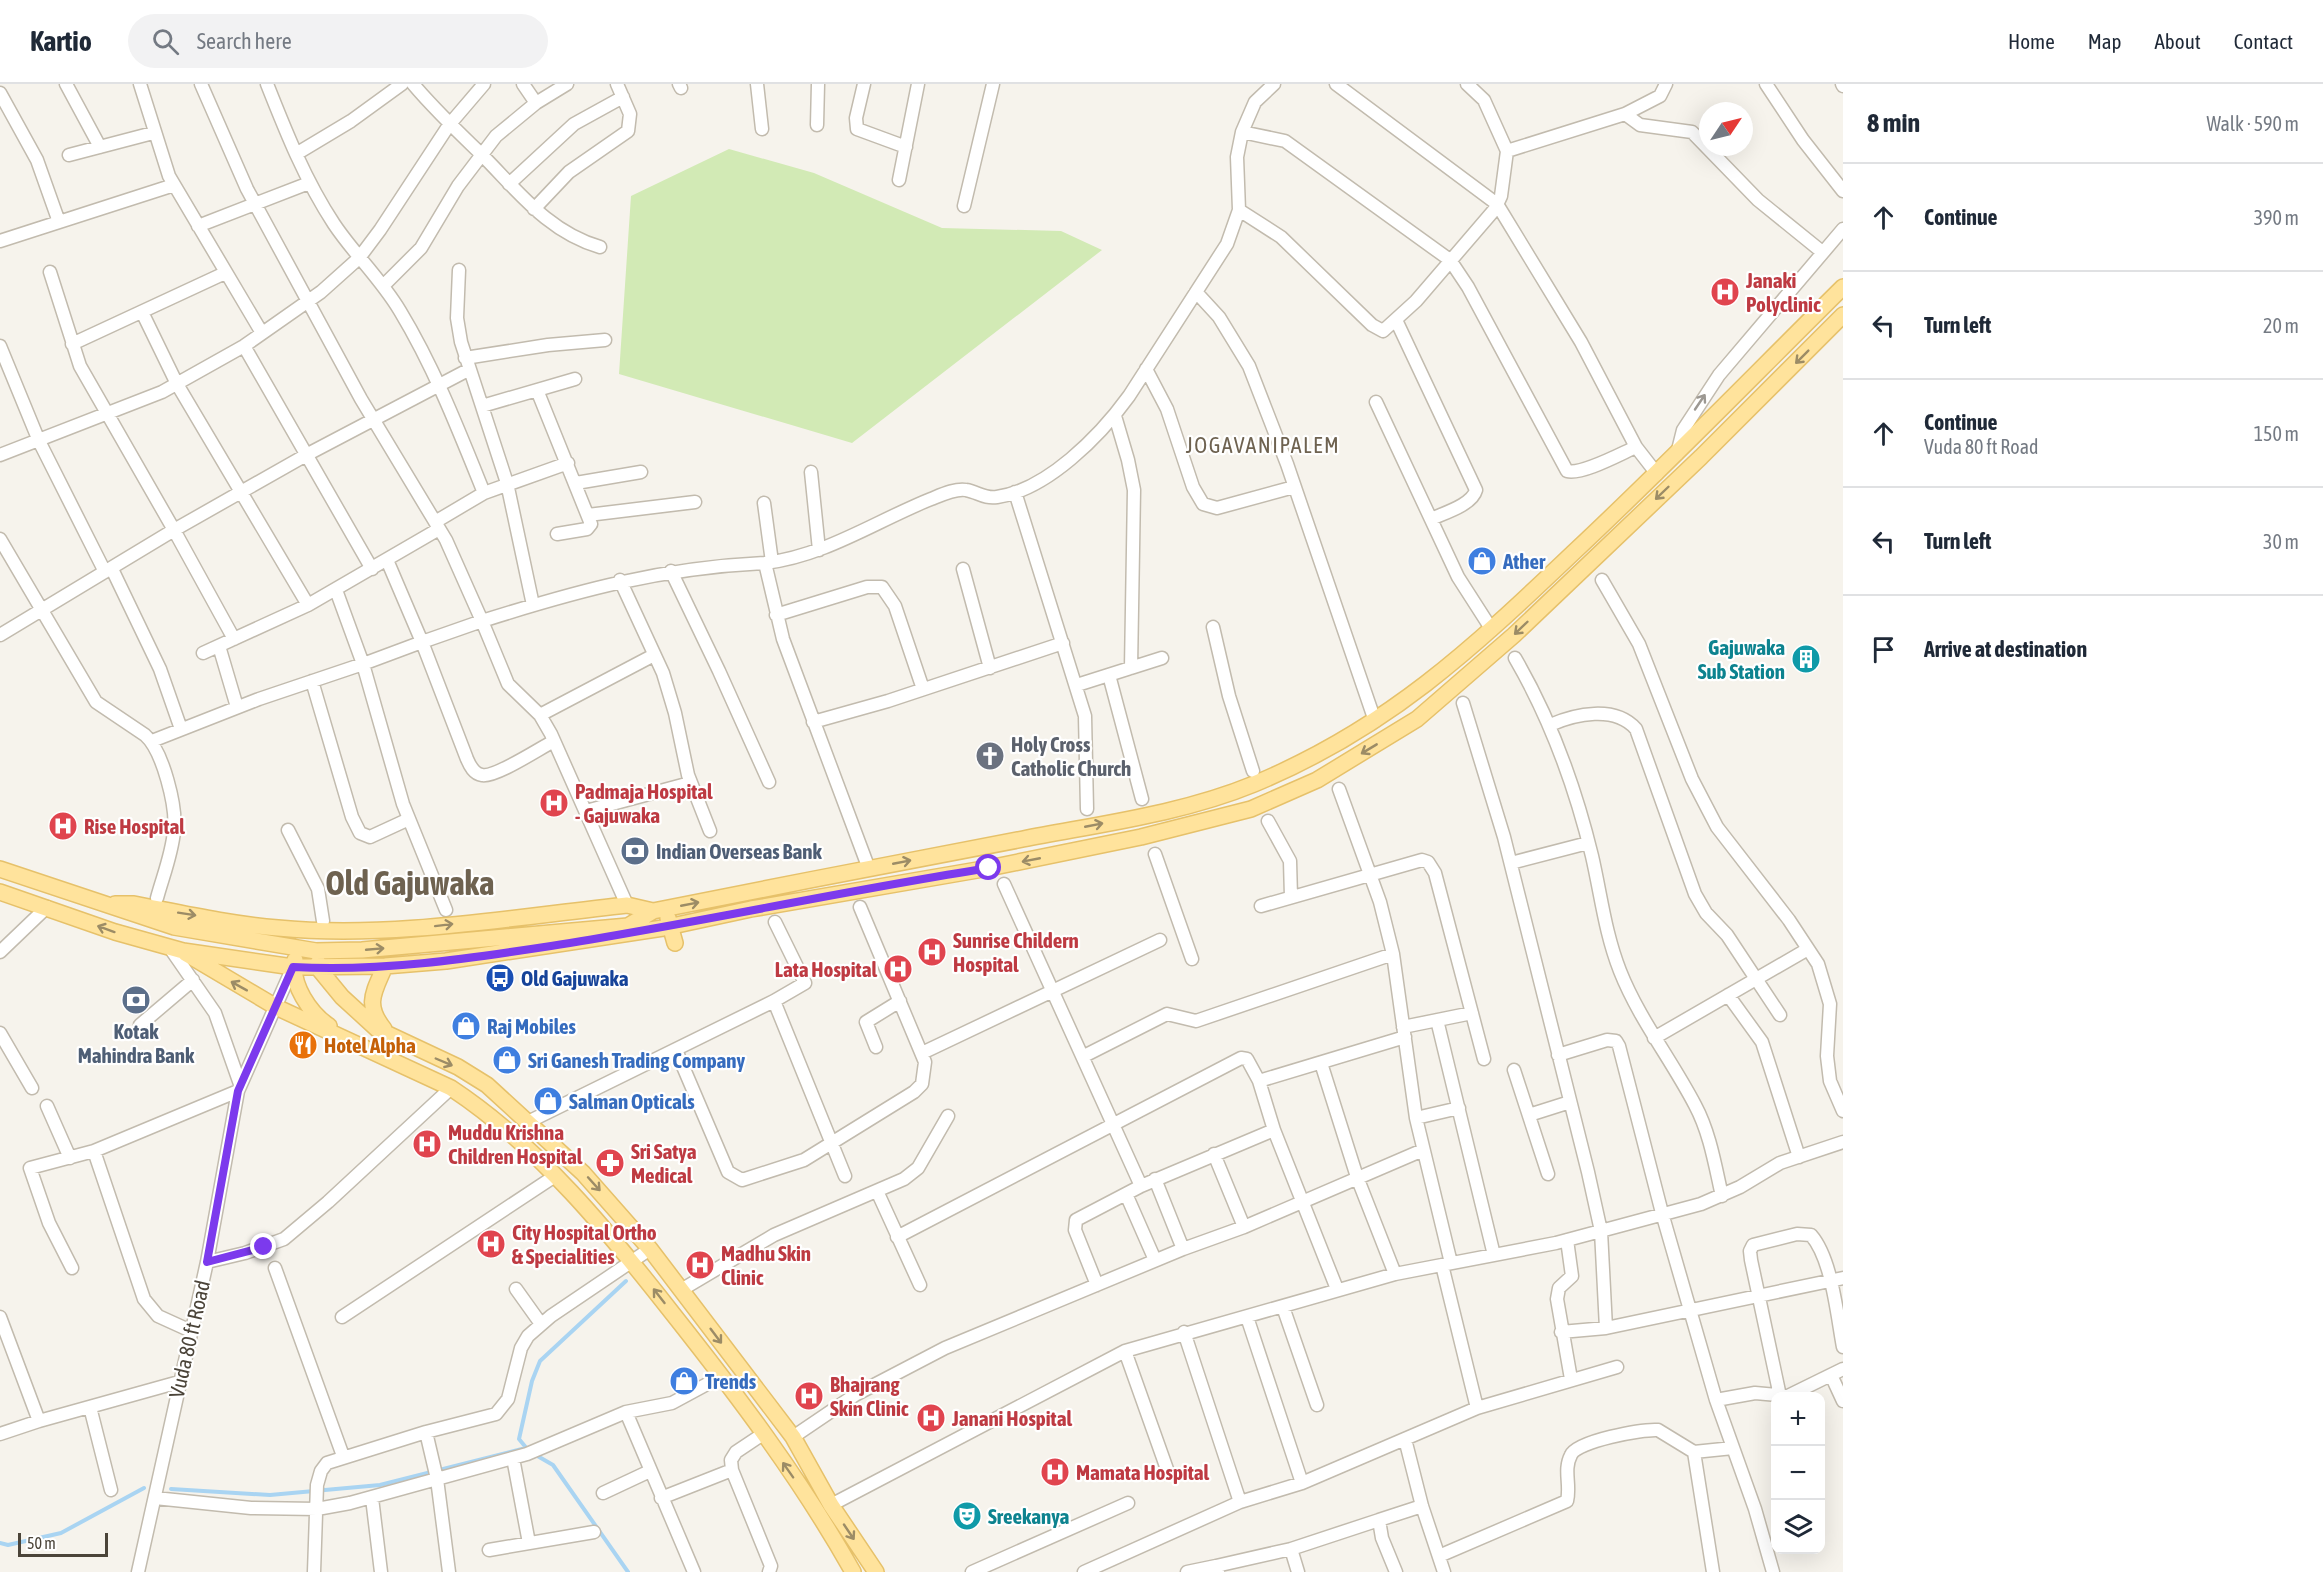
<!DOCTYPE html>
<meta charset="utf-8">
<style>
body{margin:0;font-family:"Asap Condensed",sans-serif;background:#f2f2f3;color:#1f2937}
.controls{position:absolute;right:18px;bottom:18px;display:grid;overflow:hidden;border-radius:12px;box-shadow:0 6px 24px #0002}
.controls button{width:54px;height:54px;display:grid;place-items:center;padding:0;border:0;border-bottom:2px solid #e0e1e3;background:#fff;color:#1f2937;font:30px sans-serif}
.compass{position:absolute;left:1699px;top:18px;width:54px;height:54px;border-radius:50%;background:#fff;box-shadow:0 6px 24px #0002;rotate:55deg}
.scale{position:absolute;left:18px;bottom:15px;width:90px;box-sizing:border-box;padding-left:6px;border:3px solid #4b4439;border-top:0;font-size:16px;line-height:21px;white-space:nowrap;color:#4b4439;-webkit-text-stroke:4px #fff;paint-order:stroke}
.stop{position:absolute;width:18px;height:18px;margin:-14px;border:4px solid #7c3aed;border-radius:50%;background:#fff}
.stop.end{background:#7c3aed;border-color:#fff;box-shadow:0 2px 6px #0008}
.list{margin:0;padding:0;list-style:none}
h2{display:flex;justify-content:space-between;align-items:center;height:78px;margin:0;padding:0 24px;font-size:26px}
h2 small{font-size:20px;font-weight:400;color:#747a83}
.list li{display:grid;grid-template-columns:39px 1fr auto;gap:18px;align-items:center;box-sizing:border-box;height:108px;padding:0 24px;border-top:2px solid #e0e1e3}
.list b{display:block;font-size:22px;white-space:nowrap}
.list p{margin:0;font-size:20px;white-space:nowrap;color:#747a83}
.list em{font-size:20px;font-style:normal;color:#747a83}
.icon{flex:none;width:33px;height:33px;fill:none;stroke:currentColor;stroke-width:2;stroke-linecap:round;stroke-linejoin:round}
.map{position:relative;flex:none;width:1843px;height:1488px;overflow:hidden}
header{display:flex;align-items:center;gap:36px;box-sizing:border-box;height:84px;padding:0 30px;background:#fff;border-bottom:2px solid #e0e1e3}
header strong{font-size:28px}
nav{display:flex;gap:33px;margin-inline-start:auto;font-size:21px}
.search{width:420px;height:54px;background:#f2f2f3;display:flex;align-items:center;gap:15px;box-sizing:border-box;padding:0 21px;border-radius:33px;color:#747a83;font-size:22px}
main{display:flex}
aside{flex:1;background:#fff}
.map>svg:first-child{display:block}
.green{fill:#d2eab5}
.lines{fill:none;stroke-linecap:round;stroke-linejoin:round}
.stream{stroke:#a9d4f2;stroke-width:4}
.minor-casing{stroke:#c2bbae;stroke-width:15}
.major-casing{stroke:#e6c16a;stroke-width:18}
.minor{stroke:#fff;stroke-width:12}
.major{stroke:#ffe39c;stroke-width:15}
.oneway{stroke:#9c8c66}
.oneway2{stroke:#9c9892}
.route{stroke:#7c3aed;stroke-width:8}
.labels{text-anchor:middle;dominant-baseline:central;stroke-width:4.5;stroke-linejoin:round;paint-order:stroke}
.health-label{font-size:21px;font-weight:bold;fill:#be3a42;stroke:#fff;text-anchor:start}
.shop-label{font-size:21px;font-weight:bold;fill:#366cbe;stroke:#fff;text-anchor:start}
.culture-label{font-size:21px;font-weight:bold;fill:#0d838f;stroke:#fff;text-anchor:end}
.worship-label{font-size:21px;font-weight:bold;fill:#5b616d;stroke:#fff;text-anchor:start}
.service-label{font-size:21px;font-weight:bold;fill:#4e5e75;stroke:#fff;text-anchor:start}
.transit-label{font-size:21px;font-weight:bold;fill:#164399;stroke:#fff;text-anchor:start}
.food-label{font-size:21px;font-weight:bold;fill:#c56008;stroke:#fff;text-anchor:start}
.street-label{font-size:21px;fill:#4b4439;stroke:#fff}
.neighbourhood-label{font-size:22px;letter-spacing:1.5px;fill:#6e6250;stroke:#fff}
.town-label{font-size:33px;font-weight:bold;fill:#6e6250;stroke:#fff}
</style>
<header>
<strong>Kartio</strong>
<div class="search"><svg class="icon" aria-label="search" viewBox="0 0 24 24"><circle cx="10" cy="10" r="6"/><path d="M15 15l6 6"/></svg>Search here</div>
<nav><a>Home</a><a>Map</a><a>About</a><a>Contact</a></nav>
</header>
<main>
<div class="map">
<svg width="1843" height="1488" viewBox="0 0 1843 1488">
<rect width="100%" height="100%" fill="#f6f3ec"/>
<path class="green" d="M729 65 814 89 942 144 1061 147 1102 166 852 359 619 290 631 112Z"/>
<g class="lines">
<path class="stream" d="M528 1366 519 1355 532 1297 540 1277 626 1197
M534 1370 553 1381 628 1488
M171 1405 270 1411 380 1401 522 1365
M0 1459 8 1461 61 1449 144 1404"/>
<g class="minor-casing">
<path id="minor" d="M66 0 100 63
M140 0 169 92 262 249
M201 0 247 105 361 315 446 456 482 537C580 506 661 484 765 479
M267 0C286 48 305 96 334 140 354 170 381 195 400 227 434 283 459 347 484 409
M413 0C434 25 457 47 481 70 518 107 548 148 600 163
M523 0 536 19
M679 0 681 4
M757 0 762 45
M864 0 856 34 857 45 906 63
M1336 0 1497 120 1581 258 1636 363 1657 390
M1467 0 1484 16 1507 67
M1766 0 1803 56 1843 107
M1842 0 1843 2
M0 9 37 76 59 138
M1625 30 1640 41 1692 48 1758 116 1821 167
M817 41 818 0
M1242 48 1285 57 1450 176 1468 203 1567 387C1582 391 1620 370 1636 363
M296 70 351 37 402 0
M69 71 153 49
M899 96 918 0
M509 100 574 40 623 13
M964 122 993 0
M534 125 569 88 628 47 630 30 617 0
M1239 126 1281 153 1372 241 1383 247 1416 217 1495 125 1501 112 1507 67 1625 30 1660 12 1666 0
M198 142 309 99
M0 157 174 101
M459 186 457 234 461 258 507 399 533 521
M383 202 421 164 458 102 496 52 536 19 567 0
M1196 208 1219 233 1249 282 1287 380 1375 637
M142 228 177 300 308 521
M1396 236 1476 406C1472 421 1444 429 1431 435
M72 260 225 189
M0 262 39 357 105 488
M244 262 372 485
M465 274 548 261 605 256
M1146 285 1167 325 1193 403 1203 420 1217 424 1294 403
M537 306 591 440 587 445 557 450
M1376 318 1458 493 1492 546
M482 322 575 295
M1115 332 1128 376 1134 406 1131 584
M1677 370 1683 346 1719 291 1843 145
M0 371 162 308 244 262 321 208 359 174 380 146 449 41 484 0
M811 388 819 466
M576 399 641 388
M1015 408 1085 632 1087 725
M764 419 772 478
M588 431 695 418
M435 438 484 409 568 379
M0 455 96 618 145 651C163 667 177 723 174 747 172 770 163 792 157 814
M387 476 422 558 363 580 403 720 446 826
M112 485 160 585 181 645
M963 485 990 584
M671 487 719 587 769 698
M620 496 663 589 675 629 688 691 710 747
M1602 496 1639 560 1692 695 1717 743 1789 836 1818 880 1830 920 1827 972 1830 997 1843 1027
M776 531 867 503H882L895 522 923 605
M1213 543 1229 612 1253 687
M0 551 174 446 80 282 50 188
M234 555 174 446 308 370 468 286
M219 562 237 623
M203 569 308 521 439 445
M1515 574C1551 636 1575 702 1592 772 1601 811 1605 849 1620 887 1639 935 1671 975 1695 1021 1710 1049 1715 1081 1722 1112
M1109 591 1142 715
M312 597 352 733 360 749 370 753 409 735
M1077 601 1162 574
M1463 619 1504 753 1588 1088 1601 1147 1606 1244
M540 631 654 571
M813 638 888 617 1063 559
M1550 641C1575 630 1615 621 1636 645L1695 810 1706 829 1727 851 1780 931
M152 657 259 615 363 580 336 506
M554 657C540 664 495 694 482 691 474 690 470 682 467 675L422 558 482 537 508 600 540 631 551 650 627 821
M1339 705 1380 818 1393 870 1416 1034 1451 1179
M586 727 690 699
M1268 737 1290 777 1291 813
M288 746 318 805 323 837
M1155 770 1192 875
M1511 779 1588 759
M869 785 783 555 765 479C825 472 876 437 931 415 941 411 956 404 966 406 978 408 984 415 997 413 1047 406 1100 352 1129 312L1227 160 1239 126 1237 73 1242 48 1255 18 1274 0
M1004 800 1141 1102 1274 1046 1259 997 1405 953
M1261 822 1422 776 1428 778 1435 789 1484 975
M170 864 215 929 240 1000
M0 868 47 823
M1728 911 1762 958 1799 1073
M774 917 845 1092
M1437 936 1494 1171
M140 941 193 896
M1403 943 1472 929
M0 949 32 1004
M1654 954 1808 865
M876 963 866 938 900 917
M676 966 728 1088 742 1096 804 1076 914 1008 922 1000 925 978 860 823
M922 969 1160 856
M1558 971 1607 956 1616 957 1619 962 1662 1129 1716 1316 1755 1425 1773 1488
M1084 972 1167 930 1196 937 1393 870
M1321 979 1357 1093 1395 1190
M1514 986 1548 1090
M47 1022 70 1074
M1529 1031 1570 1018
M1416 1034 1459 1024
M528 1038 774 917 805 899 775 838
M1274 1046 1337 1205
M94 1067 144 1215 158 1232 191 1247
M1214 1070 1244 1143
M1155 1095 1183 1165
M877 1107 920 1201
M1126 1110 1155 1176
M897 1153 1241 974 1247 975 1259 997
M1567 1156 1572 1192 1559 1204 1557 1215 1571 1295
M207 1178 245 1169 284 1155 328 1118 451 1004
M72 1184 49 1139 30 1084 94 1067 238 1007
M275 1184 343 1372
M1097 1201 1075 1146 1076 1136 1141 1102
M516 1205 541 1240
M681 1206 774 1151 904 1095 918 1084 948 1032
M1283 1223 1317 1321
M0 1233 39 1337 0 1350
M342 1233 555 1092
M1247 1233 1302 1399
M1184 1248 1240 1418
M1561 1248 1606 1244 1843 1194
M1125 1267 1168 1388
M1831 1291 1843 1317
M1780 1312 1751 1176 1750 1167 1753 1161 1797 1150 1811 1151C1832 1175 1837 1231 1843 1263
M1716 1316 1755 1309 1788 1312 1843 1285
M90 1323 111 1406
M1477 1324 1617 1283
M626 1328 672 1319 722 1292
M39 1337 179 1298
M426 1348 437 1395 449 1488
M763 1350 736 1368 731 1376 732 1386 771 1482 769 1488
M793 1353 855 1311 945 1264 1183 1165 1244 1143 1423 1066
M1405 1355 1422 1422 1444 1488
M1694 1368 1713 1488
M513 1374 529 1459
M603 1409 650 1387
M155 1414 251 1424 317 1425 350 1419 527 1370 626 1328 694 1488
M372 1414 381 1488
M661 1414 732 1386
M831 1421 1125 1267 1395 1190 1556 1159 1701 1120 1740 1103 1780 1079 1843 1058
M1291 1465 1298 1488
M489 1466 594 1448
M1439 1472 1567 1417C1571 1401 1563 1386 1571 1371 1577 1357 1642 1345 1658 1346L1694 1368 1733 1364
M1216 1482 1291 1465 1379 1436
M138 1488 207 1178 238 1007 293 883
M314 1488 317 1401 321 1387 327 1379 426 1348 496 1330 508 1315 521 1264 528 1252 551 1232 650 1165
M972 1488 1128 1419
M1084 1488 1240 1418 1302 1399 1477 1324 1442 1181
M1187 1488 1216 1482 1218 1488
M1396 1488 1382 1454 1379 1436 1422 1422"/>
</g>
<g class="major-casing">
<path id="major" d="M0 785 174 843 316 867 362 866 628 842 653 827C776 802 900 779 1023 755 1100 740 1181 730 1254 700 1387 645 1472 565 1574 468 1666 382 1753 292 1843 203
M0 808 115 848 183 867 293 883 385 882 446 877 663 844 751 825 989 784 1141 753 1251 725 1317 696 1417 635 1514 551 1701 373 1843 231
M115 820H134C181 829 230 840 278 844 391 855 514 833 627 821L653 827
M668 834 675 859
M185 869 276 923 451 1004C540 1063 608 1147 673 1230 738 1312 802 1397 853 1488
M295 876C290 900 310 929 329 942
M318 879 319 885 342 913 377 945 458 983 487 1001 583 1089 650 1165 793 1353 831 1421 876 1488
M384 945C364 920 374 908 385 882"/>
</g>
<use href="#minor" class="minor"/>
<use href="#major" class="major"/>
</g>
<defs><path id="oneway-shaft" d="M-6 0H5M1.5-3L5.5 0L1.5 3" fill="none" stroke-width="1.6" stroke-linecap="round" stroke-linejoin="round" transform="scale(1.5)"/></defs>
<g class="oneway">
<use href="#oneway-shaft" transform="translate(1802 273) rotate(135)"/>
<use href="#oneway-shaft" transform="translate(1662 409) rotate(136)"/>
<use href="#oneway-shaft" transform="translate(1521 544) rotate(136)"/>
<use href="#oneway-shaft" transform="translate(1369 665) rotate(149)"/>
<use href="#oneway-shaft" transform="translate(1094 741) rotate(-11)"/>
<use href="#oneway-shaft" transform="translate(1031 776) rotate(169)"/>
<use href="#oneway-shaft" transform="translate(902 778) rotate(-11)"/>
<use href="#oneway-shaft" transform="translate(690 820) rotate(-11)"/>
<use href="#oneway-shaft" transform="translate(187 830) rotate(9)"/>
<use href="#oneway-shaft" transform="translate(444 841) rotate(-7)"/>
<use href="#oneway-shaft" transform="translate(106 845) rotate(-160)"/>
<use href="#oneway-shaft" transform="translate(375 865) rotate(-5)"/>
<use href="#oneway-shaft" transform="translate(239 902) rotate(-151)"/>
<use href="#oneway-shaft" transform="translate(444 978) rotate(23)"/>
<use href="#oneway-shaft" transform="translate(594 1100) rotate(48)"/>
<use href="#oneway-shaft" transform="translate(659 1212) rotate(-128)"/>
<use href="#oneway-shaft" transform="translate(716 1252) rotate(53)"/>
<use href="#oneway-shaft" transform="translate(788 1386) rotate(-125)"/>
<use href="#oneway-shaft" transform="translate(849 1448) rotate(56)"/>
</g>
<use class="oneway2" href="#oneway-shaft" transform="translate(1700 318) rotate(-56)"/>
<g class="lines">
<path class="route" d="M264 1163 207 1178 238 1007 293 883C379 888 466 875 551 862 697 839 842 807 989 784"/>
</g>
<defs>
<g id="hospital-disc" transform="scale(1.5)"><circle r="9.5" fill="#e0444e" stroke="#fff"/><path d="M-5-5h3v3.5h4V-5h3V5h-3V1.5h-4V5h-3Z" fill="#fff"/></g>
<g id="shop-disc" transform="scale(1.5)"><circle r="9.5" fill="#3f7fe0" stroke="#fff"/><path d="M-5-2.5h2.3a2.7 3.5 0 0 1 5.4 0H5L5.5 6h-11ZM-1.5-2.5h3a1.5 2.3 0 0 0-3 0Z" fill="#fff"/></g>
<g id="building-disc" transform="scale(1.5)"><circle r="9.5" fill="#0f9aa8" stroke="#fff"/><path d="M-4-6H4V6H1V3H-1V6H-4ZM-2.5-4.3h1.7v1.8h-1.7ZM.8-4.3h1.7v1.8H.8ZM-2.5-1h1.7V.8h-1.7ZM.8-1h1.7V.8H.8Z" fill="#fff"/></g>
<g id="church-disc" transform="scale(1.5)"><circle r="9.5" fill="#6b7280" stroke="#fff"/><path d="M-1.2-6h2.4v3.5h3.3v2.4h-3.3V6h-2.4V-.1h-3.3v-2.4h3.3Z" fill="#fff"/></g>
<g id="bank-disc" transform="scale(1.5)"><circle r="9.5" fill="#5c6f8a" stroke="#fff"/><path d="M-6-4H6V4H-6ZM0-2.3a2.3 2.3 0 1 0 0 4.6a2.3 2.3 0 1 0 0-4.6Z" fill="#fff"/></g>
<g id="bus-disc" transform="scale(1.5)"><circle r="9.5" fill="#1a4fb4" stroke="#fff"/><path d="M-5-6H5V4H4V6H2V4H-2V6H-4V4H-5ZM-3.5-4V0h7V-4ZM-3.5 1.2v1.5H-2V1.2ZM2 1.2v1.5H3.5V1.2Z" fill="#fff"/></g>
<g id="restaurant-disc" transform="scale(1.5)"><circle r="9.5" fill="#e8710a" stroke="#fff"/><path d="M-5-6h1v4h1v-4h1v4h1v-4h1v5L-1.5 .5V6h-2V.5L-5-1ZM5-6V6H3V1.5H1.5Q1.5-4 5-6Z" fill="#fff"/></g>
<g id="pharmacy-disc" transform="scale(1.5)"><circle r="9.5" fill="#e0444e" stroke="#fff"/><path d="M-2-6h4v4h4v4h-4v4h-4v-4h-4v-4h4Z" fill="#fff"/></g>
<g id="theatre-disc" transform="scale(1.5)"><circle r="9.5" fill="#0f9aa8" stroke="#fff"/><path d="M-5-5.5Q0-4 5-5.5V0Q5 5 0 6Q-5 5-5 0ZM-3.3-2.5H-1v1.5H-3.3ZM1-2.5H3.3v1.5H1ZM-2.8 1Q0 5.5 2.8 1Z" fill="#fff"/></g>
</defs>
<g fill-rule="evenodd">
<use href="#hospital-disc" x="1725" y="208"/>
<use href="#shop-disc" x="1482" y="477"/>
<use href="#building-disc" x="1806" y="575"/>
<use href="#church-disc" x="990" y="672"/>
<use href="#hospital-disc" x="554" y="719"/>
<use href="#hospital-disc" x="63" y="742"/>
<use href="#bank-disc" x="635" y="767"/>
<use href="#hospital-disc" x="932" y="868"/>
<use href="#hospital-disc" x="898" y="885"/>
<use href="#bus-disc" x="500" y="894"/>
<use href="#bank-disc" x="136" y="916"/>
<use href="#shop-disc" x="466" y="942"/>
<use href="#restaurant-disc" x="303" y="961"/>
<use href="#shop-disc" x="507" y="976"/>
<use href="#shop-disc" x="548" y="1017"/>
<use href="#hospital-disc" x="427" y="1060"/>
<use href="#pharmacy-disc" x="610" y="1079"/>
<use href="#hospital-disc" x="491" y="1160"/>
<use href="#hospital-disc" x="700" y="1181"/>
<use href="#shop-disc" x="684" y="1297"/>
<use href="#hospital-disc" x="809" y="1312"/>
<use href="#hospital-disc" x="931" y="1334"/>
<use href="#hospital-disc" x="1055" y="1388"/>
<use href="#theatre-disc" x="967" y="1432"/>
</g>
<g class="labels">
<g class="health-label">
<text x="1746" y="196">Janaki<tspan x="1746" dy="24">Polyclinic</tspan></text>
<text x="575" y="707">Padmaja Hospital<tspan x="575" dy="24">- Gajuwaka</tspan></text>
<text x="84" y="742">Rise Hospital</text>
<text x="953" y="856">Sunrise Childern<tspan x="953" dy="24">Hospital</tspan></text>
<text x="877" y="885" text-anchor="end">Lata Hospital</text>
<text x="448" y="1048">Muddu Krishna<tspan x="448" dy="24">Children Hospital</tspan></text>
<text x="631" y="1067">Sri Satya<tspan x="631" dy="24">Medical</tspan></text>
<text x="512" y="1148">City Hospital Ortho<tspan x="512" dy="24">&amp; Specialities</tspan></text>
<text x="721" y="1169">Madhu Skin<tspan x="721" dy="24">Clinic</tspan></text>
<text x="830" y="1300">Bhajrang<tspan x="830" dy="24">Skin Clinic</tspan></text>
<text x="952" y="1334">Janani Hospital</text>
<text x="1076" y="1388">Mamata Hospital</text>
</g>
<g class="shop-label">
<text x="1503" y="477">Ather</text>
<text x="487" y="942">Raj Mobiles</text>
<text x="528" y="976">Sri Ganesh Trading Company</text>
<text x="569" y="1017">Salman Opticals</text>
<text x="705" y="1297">Trends</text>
</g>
<g class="culture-label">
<text x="1785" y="563">Gajuwaka<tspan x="1785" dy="24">Sub Station</tspan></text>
<text x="988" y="1432" text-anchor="start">Sreekanya</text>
</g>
<g class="worship-label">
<text x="1011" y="660">Holy Cross<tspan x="1011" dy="24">Catholic Church</tspan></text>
</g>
<g class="service-label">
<text x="656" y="767">Indian Overseas Bank</text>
<text x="136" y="947" text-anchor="middle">Kotak<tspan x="136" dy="24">Mahindra Bank</tspan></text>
</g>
<g class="transit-label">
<text x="521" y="894">Old Gajuwaka</text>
</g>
<g class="food-label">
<text x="324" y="961">Hotel Alpha</text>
</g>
<g class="street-label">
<text transform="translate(189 1255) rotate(-77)">Vuda 80 ft Road</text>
</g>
<g class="neighbourhood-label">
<text x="1263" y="361">JOGAVANIPALEM</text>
</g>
<g class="town-label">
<text x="410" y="799">Old Gajuwaka</text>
</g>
</g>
</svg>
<div class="controls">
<button>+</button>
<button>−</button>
<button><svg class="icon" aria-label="layers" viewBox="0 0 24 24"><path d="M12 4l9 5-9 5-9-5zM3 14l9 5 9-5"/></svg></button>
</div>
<svg class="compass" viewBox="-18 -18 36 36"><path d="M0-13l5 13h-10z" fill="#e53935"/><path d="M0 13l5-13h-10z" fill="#747a83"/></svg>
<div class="scale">50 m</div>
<div class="stop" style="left:989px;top:784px"></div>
<div class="stop end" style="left:264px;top:1163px"></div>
</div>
<aside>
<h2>8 min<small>Walk · 590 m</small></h2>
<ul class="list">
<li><svg class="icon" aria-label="ahead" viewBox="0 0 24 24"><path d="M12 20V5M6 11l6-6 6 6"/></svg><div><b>Continue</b></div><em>390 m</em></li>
<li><svg class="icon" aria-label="left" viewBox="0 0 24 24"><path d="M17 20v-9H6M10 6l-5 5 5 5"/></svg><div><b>Turn left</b></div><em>20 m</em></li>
<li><svg class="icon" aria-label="ahead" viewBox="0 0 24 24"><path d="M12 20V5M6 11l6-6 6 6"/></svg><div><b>Continue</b><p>Vuda 80 ft Road</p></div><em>150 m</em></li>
<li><svg class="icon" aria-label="left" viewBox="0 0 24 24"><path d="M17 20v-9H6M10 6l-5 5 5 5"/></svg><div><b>Turn left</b></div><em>30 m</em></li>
<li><svg class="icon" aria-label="arrive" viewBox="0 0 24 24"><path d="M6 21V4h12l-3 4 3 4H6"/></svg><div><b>Arrive at destination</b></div></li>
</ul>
</aside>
</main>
